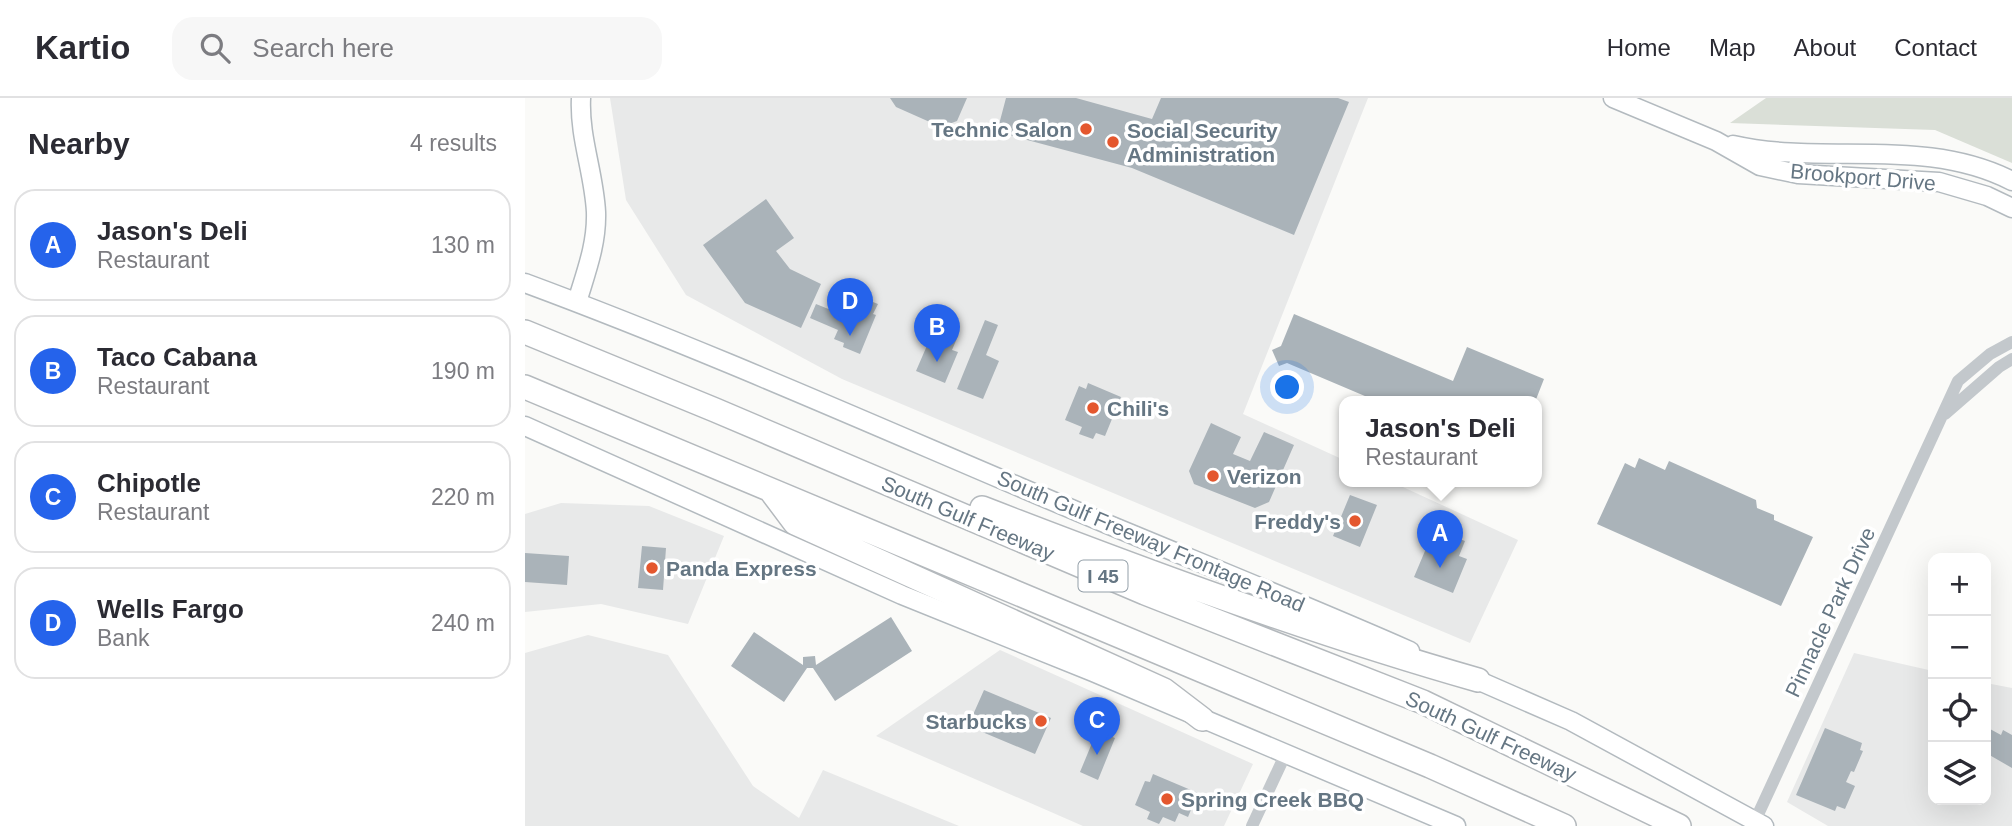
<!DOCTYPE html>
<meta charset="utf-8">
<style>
body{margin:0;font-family:Helvetica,sans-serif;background:#f7f7f7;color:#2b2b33}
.controls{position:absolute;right:21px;bottom:21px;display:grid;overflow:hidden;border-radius:14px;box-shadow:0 7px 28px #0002}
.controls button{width:63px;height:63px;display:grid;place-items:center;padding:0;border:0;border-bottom:2px solid #e1e1e2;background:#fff;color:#2b2b33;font:35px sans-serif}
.you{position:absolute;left:763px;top:290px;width:24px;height:24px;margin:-18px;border:5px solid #fff;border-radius:50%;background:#1a73e8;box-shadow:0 0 0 10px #1a73e833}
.badge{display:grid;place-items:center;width:46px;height:46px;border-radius:50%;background:#2563eb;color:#fff;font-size:23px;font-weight:700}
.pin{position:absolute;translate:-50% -58px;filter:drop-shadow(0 2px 4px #0008)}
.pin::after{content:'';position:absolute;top:37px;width:24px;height:21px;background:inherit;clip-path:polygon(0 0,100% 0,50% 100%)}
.popup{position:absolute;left:814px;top:298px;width:203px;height:91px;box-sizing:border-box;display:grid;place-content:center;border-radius:14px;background:#fff;filter:drop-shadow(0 2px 5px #0005);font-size:23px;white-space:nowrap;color:#7c7c81}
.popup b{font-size:26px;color:#2b2b33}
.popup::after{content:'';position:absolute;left:50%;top:100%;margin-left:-14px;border:14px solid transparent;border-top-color:#fff}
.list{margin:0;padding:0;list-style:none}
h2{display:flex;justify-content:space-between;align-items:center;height:91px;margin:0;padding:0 28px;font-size:30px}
h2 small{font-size:23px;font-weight:400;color:#7c7c81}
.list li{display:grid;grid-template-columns:46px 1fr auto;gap:21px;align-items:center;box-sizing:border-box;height:112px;margin:0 14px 14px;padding:0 14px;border:2px solid #e1e1e2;border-radius:21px}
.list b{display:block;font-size:26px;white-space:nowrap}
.list p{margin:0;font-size:23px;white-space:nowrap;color:#7c7c81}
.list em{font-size:23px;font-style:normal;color:#7c7c81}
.icon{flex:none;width:38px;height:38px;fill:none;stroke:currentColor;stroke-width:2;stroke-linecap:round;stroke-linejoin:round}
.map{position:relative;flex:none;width:1487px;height:728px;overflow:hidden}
header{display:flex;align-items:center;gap:42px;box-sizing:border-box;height:98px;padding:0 35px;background:#fff;border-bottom:2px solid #e1e1e2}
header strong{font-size:33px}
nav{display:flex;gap:38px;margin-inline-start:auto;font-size:24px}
.search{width:490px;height:63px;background:#f7f7f7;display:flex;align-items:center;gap:18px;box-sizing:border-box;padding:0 24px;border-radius:21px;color:#7c7c81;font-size:26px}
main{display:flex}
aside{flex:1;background:#fff}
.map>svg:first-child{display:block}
.built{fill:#e8e9e9}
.green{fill:#dadfd7}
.building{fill:#aab3b9}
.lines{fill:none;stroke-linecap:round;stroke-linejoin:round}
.secondary-casing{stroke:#b3babf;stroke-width:21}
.highway-casing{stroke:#b4b9bd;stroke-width:26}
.street{stroke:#c3c8cc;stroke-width:12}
.secondary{stroke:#fff;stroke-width:18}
.highway{stroke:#fff;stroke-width:23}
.poi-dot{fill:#e4572e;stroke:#fff;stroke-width:2.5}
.labels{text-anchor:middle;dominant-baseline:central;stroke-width:7;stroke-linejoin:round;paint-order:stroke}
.shield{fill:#fff;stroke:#939fa8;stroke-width:2}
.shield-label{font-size:19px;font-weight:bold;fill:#657683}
.poi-label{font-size:21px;font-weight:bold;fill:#657683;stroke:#fff;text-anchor:start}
.street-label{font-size:21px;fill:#657683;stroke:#fff}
</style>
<header>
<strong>Kartio</strong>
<div class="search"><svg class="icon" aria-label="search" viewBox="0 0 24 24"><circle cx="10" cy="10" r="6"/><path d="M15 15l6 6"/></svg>Search here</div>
<nav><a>Home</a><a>Map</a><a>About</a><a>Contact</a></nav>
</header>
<main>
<aside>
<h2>Nearby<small>4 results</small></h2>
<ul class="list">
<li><span class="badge">A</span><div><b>Jason's Deli</b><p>Restaurant</p></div><em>130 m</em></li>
<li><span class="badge">B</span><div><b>Taco Cabana</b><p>Restaurant</p></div><em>190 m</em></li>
<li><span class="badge">C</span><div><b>Chipotle</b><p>Restaurant</p></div><em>220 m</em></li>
<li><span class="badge">D</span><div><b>Wells Fargo</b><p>Bank</p></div><em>240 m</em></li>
</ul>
</aside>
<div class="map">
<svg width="1487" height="728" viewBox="0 0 1487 728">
<rect width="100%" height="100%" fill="#fafaf8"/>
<path class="built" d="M85 0H843L718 316 819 362V384H867L993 442 945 545 317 281 161 197 101 102Z
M36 405 124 408 199 438 163 526 76 506 0 514V416Z
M63 537 143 557 228 688 274 720 298 672 434 728H0V555Z
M475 552 728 666 699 728H558L351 638Z
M1329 555 1408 573V702H1461V585L1487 590V728H1303L1262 704Z"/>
<path class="green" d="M1241 0H1487V65L1410 32 1205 25Z"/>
<path class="building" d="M365 0H442L432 23 416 29 371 9Z
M481 0H551L627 21 636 0H813L824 4 769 137 607 70 472 34Z
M241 101 269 140 251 153 265 171 296 186 276 230 220 205 178 147Z
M330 197 353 206 348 216 351 217 335 256 318 249 319 245 309 241 313 232 285 220 291 206 321 218Z
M769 216 928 283 942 249 1019 281 1010 304H854L762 265 754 268 747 252 756 248Z
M460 222 473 227 461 257 474 263 458 301 432 291Z
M410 229 433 238 427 252 433 254 420 285 391 273Z
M563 285 596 299 580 338 571 335 568 341 554 336 557 329 540 322 554 288 561 291Z
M686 325 716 339 708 356 725 363 739 334 769 347 744 404 730 410 669 386 664 373Z
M1114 360 1140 372 1144 363 1231 402 1232 410 1249 417V422L1288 439 1256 508 1072 426 1100 365 1110 370Z
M825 397 852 407 835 449 808 438Z
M908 434 930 444 932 440 940 443 934 458 942 461 928 495 889 479Z
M117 448 141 450 138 492 113 490Z
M0 455 44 458 42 487 0 484Z
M366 519 387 553 310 603 288 570H282L259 604 206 568 229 534 278 567V559L290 558 291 567Z
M459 592 526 620 510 656 443 628Z
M1300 630 1337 645 1335 652 1338 653 1329 674 1326 673 1321 684 1330 688 1320 711 1312 708 1310 713 1271 697Z
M1465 631 1476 637 1478 632 1487 637V670L1461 655V639Z
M572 633 590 640 573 682 555 674Z
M628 676 673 695 663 719 654 715 650 724 638 719 634 726 622 721 625 714 610 707 620 683 625 684Z"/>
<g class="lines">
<g class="secondary-casing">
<path id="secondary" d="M1088 0 1191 43 1235 68 1273 76 1414 84 1462 98 1487 110
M1208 47C1301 68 1399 38 1487 83
M0 185C197 258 388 345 582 426 683 468 785 509 885 553
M52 204C61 174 72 146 71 114 69 75 54 39 56 0
M0 328 377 497 568 574 931 728
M943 578 1046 623 1239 728"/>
</g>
<g class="highway-casing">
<path id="highway" d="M0 234 190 312 620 495 898 604 1154 728
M0 289 905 668 1039 728
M246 393 270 425 639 592 677 621
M457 410C620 473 784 534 953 582"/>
</g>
<path class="street" d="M1420 316 1474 269 1487 261
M1230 723 1433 283 1465 256 1487 244
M727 728 761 655"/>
<use href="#secondary" class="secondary"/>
<use href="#highway" class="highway"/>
</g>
<g class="poi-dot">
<circle cx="561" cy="31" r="7"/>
<circle cx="588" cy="44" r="7"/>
<circle cx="568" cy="310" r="7"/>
<circle cx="688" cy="378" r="7"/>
<circle cx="830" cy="423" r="7"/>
<circle cx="127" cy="470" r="7"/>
<circle cx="516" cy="623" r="7"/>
<circle cx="642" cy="701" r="7"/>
</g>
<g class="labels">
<rect class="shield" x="553.5" y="462.5" width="49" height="31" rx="5"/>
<g class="shield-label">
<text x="578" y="478">I 45</text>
</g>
<g class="poi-label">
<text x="547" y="31" text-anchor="end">Technic Salon</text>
<text x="602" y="32">Social Security<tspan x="602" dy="24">Administration</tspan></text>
<text x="582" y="310">Chili's</text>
<text x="702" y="378">Verizon</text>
<text x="816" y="423" text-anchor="end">Freddy's</text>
<text x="141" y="470">Panda Express</text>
<text x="502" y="623" text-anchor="end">Starbucks</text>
<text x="656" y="701">Spring Creek BBQ</text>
</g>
<g class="street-label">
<text transform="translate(1338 79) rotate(5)">Brookport Drive</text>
<text transform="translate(443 420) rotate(23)">South Gulf Freeway</text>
<text transform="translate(626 443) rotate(23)">South Gulf Freeway Frontage Road</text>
<text transform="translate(1305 514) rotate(-65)">Pinnacle Park Drive</text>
<text transform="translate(966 638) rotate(25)">South Gulf Freeway</text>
</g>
</g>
</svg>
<div class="controls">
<button>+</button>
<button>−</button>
<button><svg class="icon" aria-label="locate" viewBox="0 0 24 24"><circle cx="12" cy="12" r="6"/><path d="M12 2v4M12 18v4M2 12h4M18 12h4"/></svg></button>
<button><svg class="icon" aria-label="layers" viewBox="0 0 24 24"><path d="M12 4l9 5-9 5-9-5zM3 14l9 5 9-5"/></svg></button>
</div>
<div class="you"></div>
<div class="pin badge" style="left:915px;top:470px">A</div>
<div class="popup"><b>Jason's Deli</b>Restaurant</div>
<div class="pin badge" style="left:412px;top:264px">B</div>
<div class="pin badge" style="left:572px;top:657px">C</div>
<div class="pin badge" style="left:325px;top:238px">D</div>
</div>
</main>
